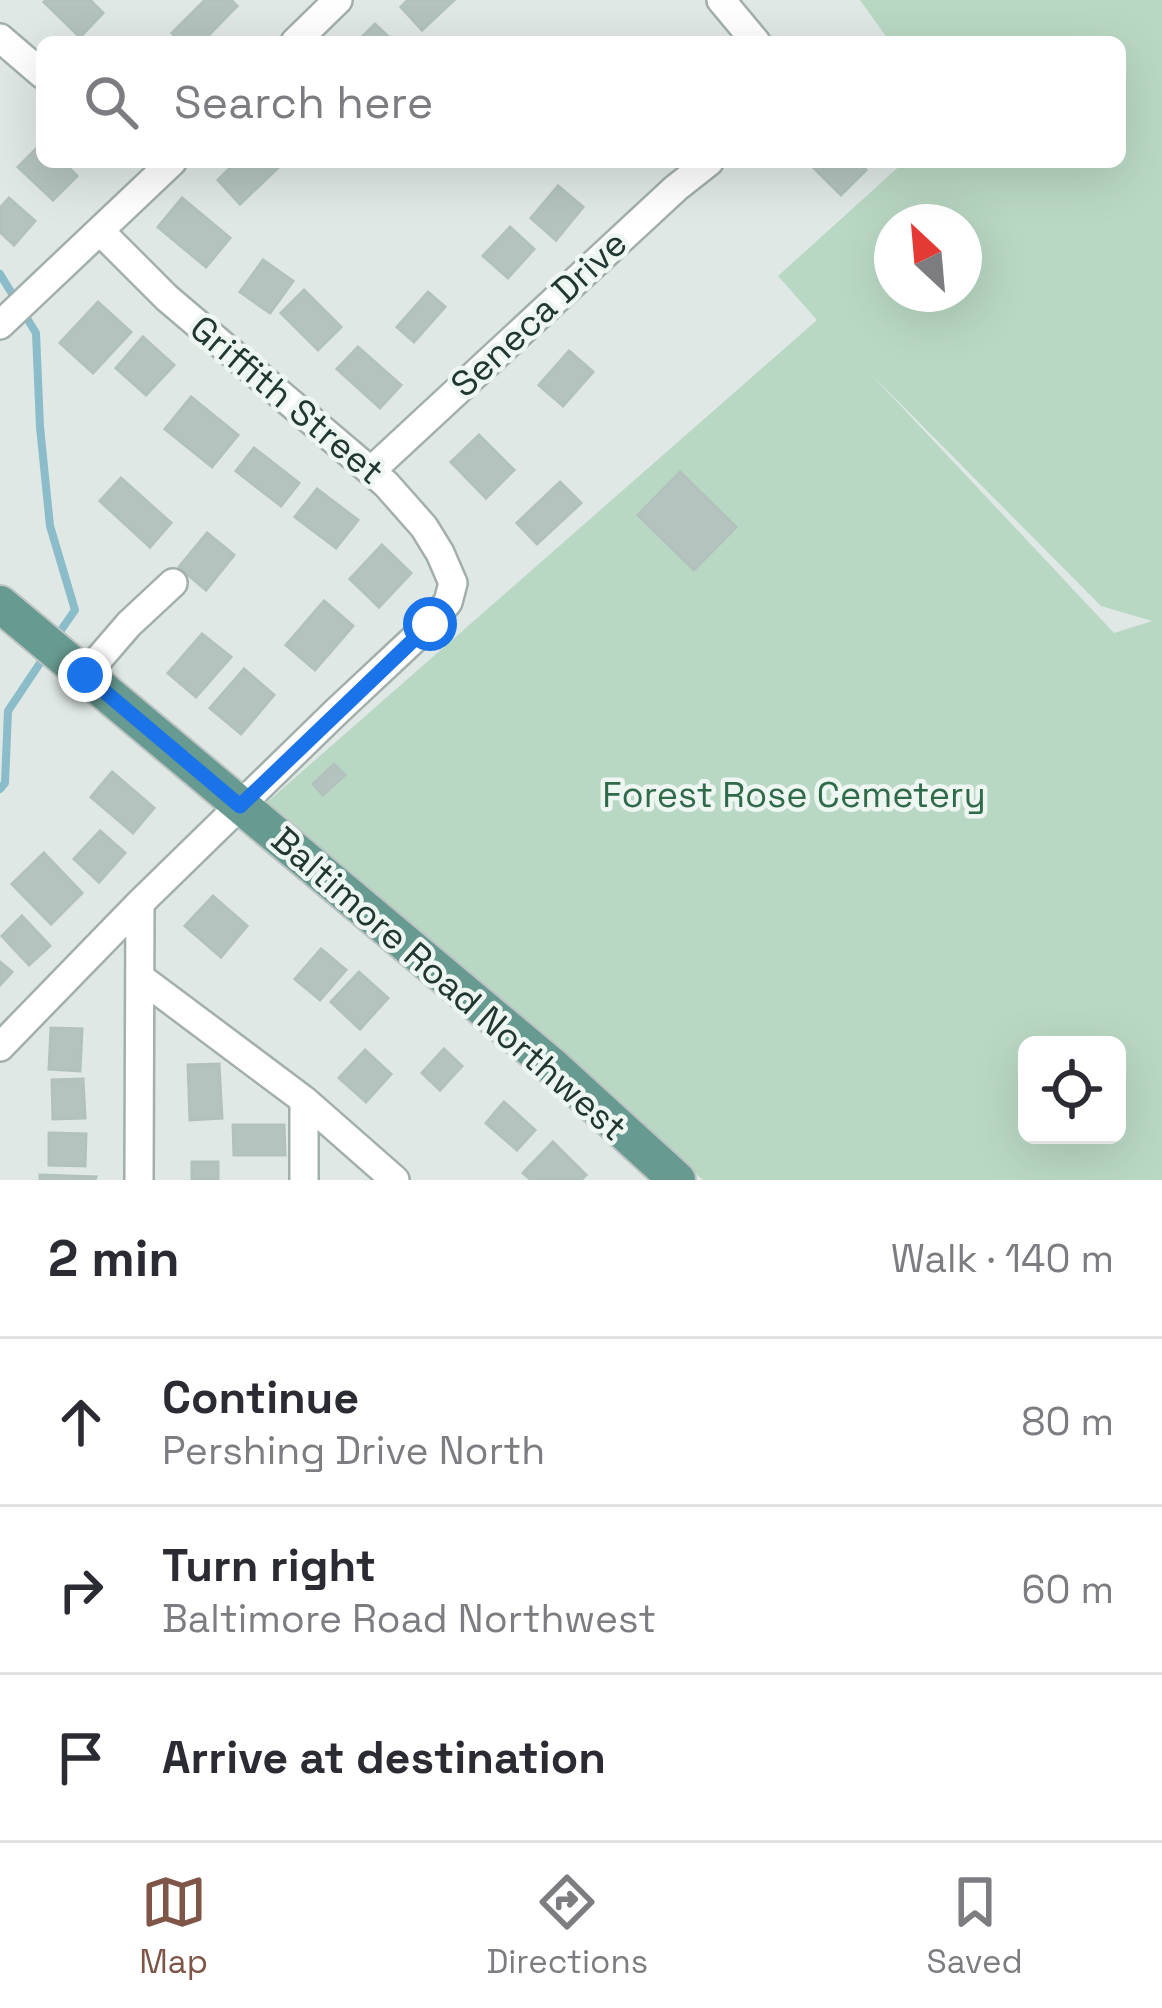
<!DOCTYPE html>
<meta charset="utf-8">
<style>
body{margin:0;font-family:"Space Grotesk",sans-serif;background:#f7f7f7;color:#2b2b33}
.controls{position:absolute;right:36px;bottom:36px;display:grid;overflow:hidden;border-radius:18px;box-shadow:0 12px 48px #0002}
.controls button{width:108px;height:108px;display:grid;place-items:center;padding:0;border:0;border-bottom:3px solid #e1e1e2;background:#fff;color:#2b2b33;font:60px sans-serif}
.compass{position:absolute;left:874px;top:204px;width:108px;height:108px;border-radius:50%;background:#fff;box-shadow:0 12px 48px #0002;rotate:334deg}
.stop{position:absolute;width:36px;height:36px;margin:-27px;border:9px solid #1a73e8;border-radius:50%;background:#fff}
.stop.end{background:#1a73e8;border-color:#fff;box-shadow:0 3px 12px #0008}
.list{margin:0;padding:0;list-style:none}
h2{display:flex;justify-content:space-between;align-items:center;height:156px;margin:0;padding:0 48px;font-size:51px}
h2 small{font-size:39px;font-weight:400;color:#7c7c81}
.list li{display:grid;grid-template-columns:78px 1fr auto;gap:36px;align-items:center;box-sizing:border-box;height:168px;padding:0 48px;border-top:3px solid #e1e1e2}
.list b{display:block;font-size:45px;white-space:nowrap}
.list p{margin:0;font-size:39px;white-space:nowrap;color:#7c7c81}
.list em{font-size:39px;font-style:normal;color:#7c7c81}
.icon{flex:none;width:66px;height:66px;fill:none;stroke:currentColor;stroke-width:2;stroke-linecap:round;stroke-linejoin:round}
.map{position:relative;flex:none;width:1162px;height:1180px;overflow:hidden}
.search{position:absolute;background:#fff;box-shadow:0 12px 48px #0002;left:36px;right:36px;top:36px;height:132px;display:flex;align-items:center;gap:30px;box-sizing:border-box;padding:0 42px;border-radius:18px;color:#7c7c81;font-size:45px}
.sheet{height:660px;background:#fff}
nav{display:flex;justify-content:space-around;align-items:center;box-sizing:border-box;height:168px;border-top:3px solid #e1e1e2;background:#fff;font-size:33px;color:#7c7c81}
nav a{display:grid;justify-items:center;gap:6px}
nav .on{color:#7f5547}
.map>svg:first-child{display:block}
.green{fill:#b9d8c3;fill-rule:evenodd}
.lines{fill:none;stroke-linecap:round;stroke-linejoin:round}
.stream{stroke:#8bbcc9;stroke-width:8}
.building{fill:#b4c3be;stroke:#b2c1bc;stroke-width:3}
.minor-casing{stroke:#a2afac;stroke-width:32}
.major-casing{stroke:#bcc3c2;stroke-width:40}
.minor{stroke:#fff;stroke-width:27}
.major{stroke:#679a90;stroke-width:36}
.route{stroke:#1a73e8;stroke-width:15}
.labels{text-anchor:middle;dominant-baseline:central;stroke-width:9;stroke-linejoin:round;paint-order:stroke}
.street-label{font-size:36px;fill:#213732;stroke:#eef6f2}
.park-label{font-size:36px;fill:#2f6a49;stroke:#eef6f2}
</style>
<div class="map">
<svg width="1162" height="1180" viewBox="0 0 1162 1180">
<rect width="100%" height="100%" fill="#dfe8e5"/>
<path class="green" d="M860 0H1162V1180H703L265 804 817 320 778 276 904 162H1120V42H890ZM892 222H964V294H892ZM869 372 1101 606 1152 621 1114 633ZM1027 1045H1117V1135H1027Z"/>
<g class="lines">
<path class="stream" d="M0 274 36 333 40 427 50 526 75 610 57 636
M0 789 5 783 8 711 46 654"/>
</g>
<path class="building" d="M46 0H90L103 13 80 37 44 2Z
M205 0H231L237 6 202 42H181L172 33Z
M408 0H454L422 30 401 7Z
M375 24 394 42H357Z
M42 143V162H63L77 176 53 200 18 167Z
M236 162H284L240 204 218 180Z
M815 162H859L866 170 841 195 812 166Z
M558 186 583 207 556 240 531 218Z
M9 198 35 221 14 245 0 232V208Z
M182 198 230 238 206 267 158 227Z
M510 227 534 249 508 278 483 256Z
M263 260 293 281 270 313 240 292Z
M304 290 341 327 318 350 281 313Z
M428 292 445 307 414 342 397 327Z
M98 302 131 332 93 373 60 343Z
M143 337 174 365 146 395 116 368Z
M358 347 401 385 380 408 337 369Z
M569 351 593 372 563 406 539 385Z
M191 397 238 435 212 467 165 429Z
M479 435 514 470 486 498 451 462Z
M254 448 299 483 281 506 236 471Z
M680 472 736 527 694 570 638 515Z
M121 478 171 523 150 547 100 501Z
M560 482 581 503 537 544 517 523Z
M317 489 358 520 336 548 295 517Z
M207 533 234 555 206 590 179 567Z
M382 545 411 573 379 607 350 579Z
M324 601 353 626 315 670 286 645Z
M202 634 231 657 196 697 168 673Z
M244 669 274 695 241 734 210 708Z
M334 764 345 775 323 795 313 784Z
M112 772 154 808 133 833 91 797Z
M100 831 125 853 99 882 74 859Z
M44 853 82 893 51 924 12 884Z
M213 896 247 926 221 957 185 926Z
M22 916 50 946 29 965 2 936Z
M321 949 346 970 320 1000 295 979Z
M0 962 12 972 0 985Z
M359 972 388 998 360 1029 331 1002Z
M51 1028 82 1029 80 1071 49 1069Z
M444 1049 462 1066 440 1090 422 1073Z
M365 1050 391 1074 366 1102 339 1078Z
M219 1064 222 1118 190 1120 188 1065Z
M83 1079 85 1118 53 1119 52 1080Z
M504 1102 535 1130 517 1150 486 1123Z
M233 1125H284L285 1155H234Z
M49 1133 86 1134 85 1166 49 1165Z
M553 1142 586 1175 581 1180H531L523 1173Z
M192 1162H218V1180H192Z
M40 1175 96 1177 95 1180H40Z"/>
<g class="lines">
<g class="minor-casing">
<path id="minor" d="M721 0 756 42
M0 38 42 74
M295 42 338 0
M0 325 172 162
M372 470 676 188 709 162
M85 675 129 624 173 583
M141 978 304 1100 395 1180
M0 1047 140 903 336 712 430 624 448 602 453 583 440 553 424 527 386 484 167 298 101 232
M304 1100V1180
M139 1180 140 903"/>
</g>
<g class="major-casing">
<path id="major" d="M0 604 552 1066 677 1180"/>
</g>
<use href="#minor" class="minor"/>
<use href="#major" class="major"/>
</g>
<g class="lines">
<path class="route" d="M85 675 240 806 430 624"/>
</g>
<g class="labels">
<g class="street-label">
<text transform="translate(539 314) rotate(-43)">Seneca Drive</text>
<text transform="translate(287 400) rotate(40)">Griffith Street</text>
<text transform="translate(449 984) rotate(41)">Baltimore Road Northwest</text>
</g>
<g class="park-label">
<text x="794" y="795">Forest Rose Cemetery</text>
</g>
</g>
</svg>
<div class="controls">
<button><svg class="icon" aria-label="locate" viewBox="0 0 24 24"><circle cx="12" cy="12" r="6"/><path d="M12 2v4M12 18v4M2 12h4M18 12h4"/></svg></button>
</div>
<svg class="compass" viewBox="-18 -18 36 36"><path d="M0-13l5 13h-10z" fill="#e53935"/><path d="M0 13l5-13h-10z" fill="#7c7c81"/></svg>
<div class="stop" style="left:430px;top:624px"></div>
<div class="stop end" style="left:85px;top:675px"></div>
<div class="search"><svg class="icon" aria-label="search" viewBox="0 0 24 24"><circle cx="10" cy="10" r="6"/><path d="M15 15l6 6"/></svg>Search here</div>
</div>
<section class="sheet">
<h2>2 min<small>Walk · 140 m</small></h2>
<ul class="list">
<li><svg class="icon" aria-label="ahead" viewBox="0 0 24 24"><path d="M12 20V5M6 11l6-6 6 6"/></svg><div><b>Continue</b><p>Pershing Drive North</p></div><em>80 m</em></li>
<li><svg class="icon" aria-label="right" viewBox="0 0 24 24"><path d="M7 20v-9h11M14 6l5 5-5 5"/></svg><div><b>Turn right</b><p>Baltimore Road Northwest</p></div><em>60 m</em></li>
<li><svg class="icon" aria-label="arrive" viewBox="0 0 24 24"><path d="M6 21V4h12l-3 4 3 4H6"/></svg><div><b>Arrive at destination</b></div></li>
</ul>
</section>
<nav>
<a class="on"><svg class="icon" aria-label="map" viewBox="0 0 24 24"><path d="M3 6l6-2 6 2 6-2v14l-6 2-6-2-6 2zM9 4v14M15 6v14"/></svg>Map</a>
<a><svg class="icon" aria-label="directions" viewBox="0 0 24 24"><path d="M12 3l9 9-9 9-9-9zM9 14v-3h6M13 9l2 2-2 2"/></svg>Directions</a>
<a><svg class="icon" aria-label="saved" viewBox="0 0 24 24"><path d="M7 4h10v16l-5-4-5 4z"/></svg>Saved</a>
</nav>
